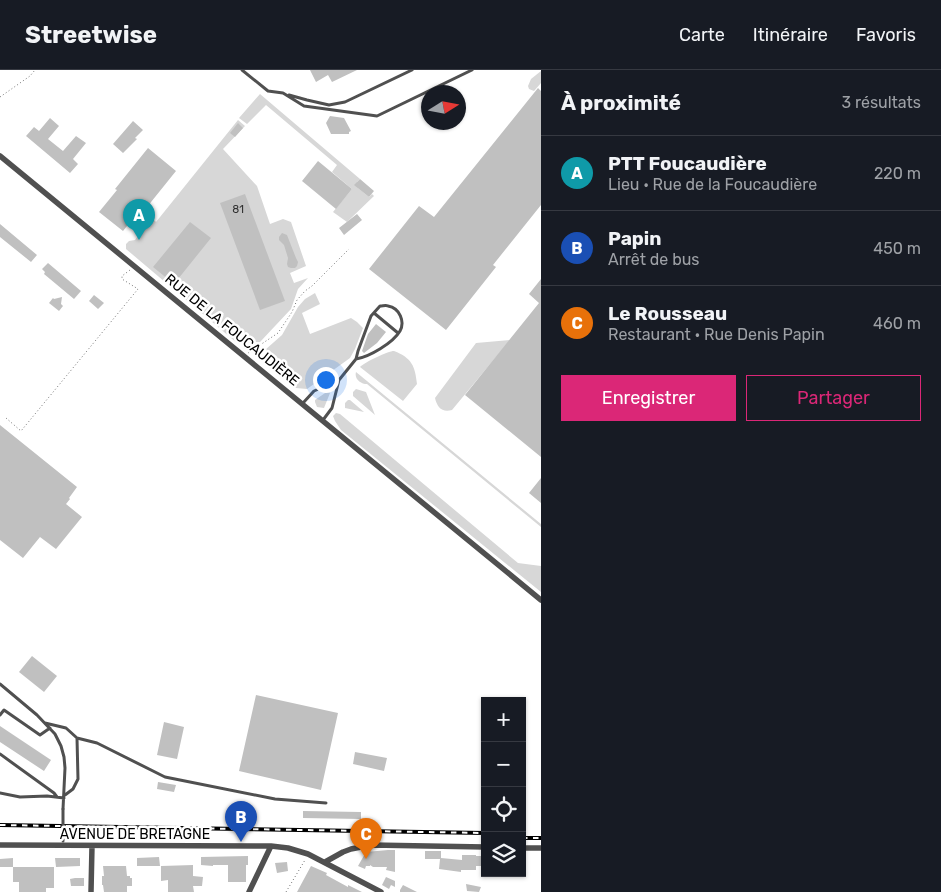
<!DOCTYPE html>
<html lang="fr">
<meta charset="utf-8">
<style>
body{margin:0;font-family:Rubik,sans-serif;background:#20242c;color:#f1f3f6}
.controls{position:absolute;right:15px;bottom:15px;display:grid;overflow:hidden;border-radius:0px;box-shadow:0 1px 4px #0004}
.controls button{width:45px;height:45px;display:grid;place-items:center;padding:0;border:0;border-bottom:1px solid #363941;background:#171b24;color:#f1f3f6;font:25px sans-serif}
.compass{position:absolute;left:421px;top:15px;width:45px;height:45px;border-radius:50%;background:#171b24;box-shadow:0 1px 4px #0004;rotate:79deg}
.you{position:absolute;left:325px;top:309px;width:18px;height:18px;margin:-12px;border:4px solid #fff;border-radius:50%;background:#1a73e8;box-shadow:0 0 0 8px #1a73e833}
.badge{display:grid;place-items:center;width:32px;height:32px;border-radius:50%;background:#db2777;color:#fff;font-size:16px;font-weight:700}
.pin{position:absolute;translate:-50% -41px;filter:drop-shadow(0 1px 2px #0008)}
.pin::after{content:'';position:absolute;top:26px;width:18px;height:15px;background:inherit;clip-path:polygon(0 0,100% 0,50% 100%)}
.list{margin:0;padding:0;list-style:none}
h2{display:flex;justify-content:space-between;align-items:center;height:65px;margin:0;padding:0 20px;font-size:21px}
h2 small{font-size:16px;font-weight:400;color:#9ea1a6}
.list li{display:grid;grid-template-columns:32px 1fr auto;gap:15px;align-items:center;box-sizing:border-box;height:75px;padding:0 20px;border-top:1px solid #363941}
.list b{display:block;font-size:19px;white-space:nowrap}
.list p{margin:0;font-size:16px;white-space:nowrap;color:#9ea1a6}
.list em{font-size:16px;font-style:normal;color:#9ea1a6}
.actions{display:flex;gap:10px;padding:15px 20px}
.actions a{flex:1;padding:11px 0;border:1px solid #db2777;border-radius:0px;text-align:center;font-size:18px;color:#db2777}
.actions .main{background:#db2777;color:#fff}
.icon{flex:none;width:28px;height:28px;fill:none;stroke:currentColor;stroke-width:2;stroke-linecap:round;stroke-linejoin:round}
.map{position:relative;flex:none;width:541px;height:822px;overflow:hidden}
header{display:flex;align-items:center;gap:30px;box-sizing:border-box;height:70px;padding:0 25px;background:#171b24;border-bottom:1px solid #363941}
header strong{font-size:24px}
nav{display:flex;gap:28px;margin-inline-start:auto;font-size:18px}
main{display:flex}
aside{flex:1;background:#171b24}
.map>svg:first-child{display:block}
.green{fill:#d7d7d7}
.building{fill:#c0c0c0}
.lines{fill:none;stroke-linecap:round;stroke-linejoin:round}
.path{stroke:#727272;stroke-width:1;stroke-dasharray:1 2.5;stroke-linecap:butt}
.lane{stroke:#505050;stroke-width:3}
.street{stroke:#505050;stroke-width:5.5}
.rail-casing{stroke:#000;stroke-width:4}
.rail{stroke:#fff;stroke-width:2;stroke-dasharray:5.5;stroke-linecap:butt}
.lane-bridge{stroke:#505050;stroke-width:3}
.labels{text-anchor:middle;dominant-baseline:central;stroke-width:5;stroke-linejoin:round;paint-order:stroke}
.number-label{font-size:11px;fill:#303030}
.street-label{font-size:14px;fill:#000;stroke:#fff}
</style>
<header>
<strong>Streetwise</strong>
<nav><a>Carte</a><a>Itinéraire</a><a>Favoris</a></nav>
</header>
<main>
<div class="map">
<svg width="541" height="822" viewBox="0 0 541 822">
<rect width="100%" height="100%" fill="#fff"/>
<path class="green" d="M541 1V13L534 21 529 19 528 16 531 9Z
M260 24 360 109 357 112 358 118 369 127 372 124 374 126 347 152 333 142 352 119 332 102 337 95 266 35 247 54 239 48Z
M238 50 245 56 223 79 257 116 270 154 283 149 291 152 306 196 290 203 294 213 308 208 298 219 291 239 260 272 237 273 126 179V174L129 171 135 170 152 148 156 152Z
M315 223 320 234 302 243 310 264 351 248 357 252 363 258 355 279 350 288 307 319 296 318 257 287 282 265 298 237 305 229Z
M510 270 452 340C442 343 437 337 435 328L476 273Z
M394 281C412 288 415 296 417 314L403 331 360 297C365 292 388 281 394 281Z
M356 302 541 454V457L367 314C361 314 354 309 356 302Z
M356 319 366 322 375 345 353 326V322Z
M328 321 330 323 324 338 317 337 315 332V330Z
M348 330H350L364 342 345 338V333Z
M336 343 340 344 518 493 541 496V522L341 360 335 351 333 346Z"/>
<path class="building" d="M310 0H357L332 12 328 5 316 12Z
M538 18 541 21V135L493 195 496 197 446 260 369 199 419 136 434 147Z
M330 46 344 48 351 61 349 62V64H331L326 53Z
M50 48 59 56 48 69 63 81 76 66 86 73 73 89 78 94 70 103 26 66 34 57 39 61Z
M133 51 143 60 135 68 137 69 123 83 113 74Z
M238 53 243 58 235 67 230 63Z
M148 78 176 101 143 142 136 136 127 148 131 151 123 161 99 142 117 120 115 119Z
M318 91 352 119 336 139 302 111Z
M360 109 374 121 369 127 354 115Z
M245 124 285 231 260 240 220 133Z
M357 144 362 150 344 165 339 158Z
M190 152 211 168 174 214 153 197Z
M0 154 37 185 31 192 0 167Z
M282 163 287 165 296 188 298 192 297 196 295 198H291L288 197 287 194 288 188 284 175 279 170V167Z
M48 193 81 221 74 229 44 204 45 202 42 199Z
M541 209V387L465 325 539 233 529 224Z
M94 225 104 233 98 239 89 231Z
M62 227 61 234 63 236 59 241 49 233 53 228 54 229Z
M376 254 386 262 377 273 364 283 362 281 368 264Z
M0 355 77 417 69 428 70 429 66 434 82 447 56 479 40 467 23 488 0 470Z
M541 408V433L529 423Z
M32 586 57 606 44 622 19 602Z
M256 625 338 643 321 720 239 701Z
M164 652 184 657 177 689 157 685Z
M0 656 51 690 44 701 0 672Z
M355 682 387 688 384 701 353 694Z
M158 712 176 715 174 722 157 719Z
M303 741 361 742V749L303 748Z
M388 780H395V802L386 800 387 797H373L370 795V796H366L365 799 358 796 366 782Z
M425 781H441V788L462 790V785H476V786H485V796H476V800H461V802L439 799 440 789H425Z
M248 786V795H246V812H228V795H213V796L201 795V787Z
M159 787 160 796H137V788Z
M13 788V797H0V789Z
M55 788H80V796L56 797Z
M287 792 288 801 277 803 275 793Z
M193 795V806L203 807 202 816H193L194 822H168V810L161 811V796Z
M103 796H126L127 806H130V808H132V816H127V822H104L103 815H102V806H104Z
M311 796 327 803 326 805 348 817V815L362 822H297Z
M13 797H54V818H46V822H19V812H13Z
M386 807 395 811V817L391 815 389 819 382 815Z
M75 808H84V816H71L70 809Z
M466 814 481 817 479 822 467 821Z
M403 815 417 822H400V820Z"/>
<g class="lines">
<path class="path" d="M0 27 30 6 35 0
M248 283 278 263 292 242 297 230 305 221 312 216 349 179
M6 348 21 361 138 219 122 209V206L130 200
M286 822 305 790"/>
<path class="lane" d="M242 0 268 21 283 23
M283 23 304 36 377 46 472 0
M289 25 307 30 329 35 345 32 412 0
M374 243 398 263
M303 333 314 321 339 310
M323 350 332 338 339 310 356 289 358 281 371 246 380 236C383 236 386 235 388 236 400 238 405 252 400 261 393 273 369 287 356 289
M0 614 37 645 55 664 61 676 64 687 65 698 63 739
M0 645 4 640 40 665 50 658
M45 653 66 658 77 668 97 673 165 707 275 729 326 733
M0 684 54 723 57 727
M0 723 20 727 47 726 64 728
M65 725 73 719 78 709 77 668"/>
<path class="street" d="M0 86 541 530
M0 775 271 776 288 778 308 784 381 822
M522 778H541
M325 792 343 782 351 779 371 775 485 777
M91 822 92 776
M249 822 271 776"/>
<g class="rail-casing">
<path id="rail" d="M0 755 485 763
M522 768H541"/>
</g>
<use href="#rail" class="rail"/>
<path class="lane-bridge" d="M63 771V739"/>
</g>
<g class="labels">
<g class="number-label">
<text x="238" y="139">81</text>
</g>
<g class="street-label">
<text transform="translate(232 260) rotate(39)">RUE DE LA FOUCAUDIÈRE</text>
<text x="135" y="764">AVENUE DE BRETAGNE</text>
</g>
</g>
</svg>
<div class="controls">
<button>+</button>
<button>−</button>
<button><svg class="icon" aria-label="locate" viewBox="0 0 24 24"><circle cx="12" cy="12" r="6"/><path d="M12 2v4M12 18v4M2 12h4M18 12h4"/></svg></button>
<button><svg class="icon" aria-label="layers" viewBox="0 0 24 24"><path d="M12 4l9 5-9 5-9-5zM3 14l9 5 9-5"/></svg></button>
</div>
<svg class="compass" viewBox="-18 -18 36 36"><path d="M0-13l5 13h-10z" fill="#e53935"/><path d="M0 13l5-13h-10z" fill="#9ea1a6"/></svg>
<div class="you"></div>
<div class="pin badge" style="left:139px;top:170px;background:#0f9aa8">A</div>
<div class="pin badge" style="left:241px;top:772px;background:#1a4fb4">B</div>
<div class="pin badge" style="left:366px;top:789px;background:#e8710a">C</div>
</div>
<aside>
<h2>À proximité<small>3 résultats</small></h2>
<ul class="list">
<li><span class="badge" style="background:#0f9aa8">A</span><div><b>PTT Foucaudière</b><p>Lieu · Rue de la Foucaudière</p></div><em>220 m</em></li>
<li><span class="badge" style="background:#1a4fb4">B</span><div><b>Papin</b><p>Arrêt de bus</p></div><em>450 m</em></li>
<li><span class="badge" style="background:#e8710a">C</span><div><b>Le Rousseau</b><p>Restaurant · Rue Denis Papin</p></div><em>460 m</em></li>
</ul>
<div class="actions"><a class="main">Enregistrer</a><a>Partager</a></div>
</aside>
</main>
